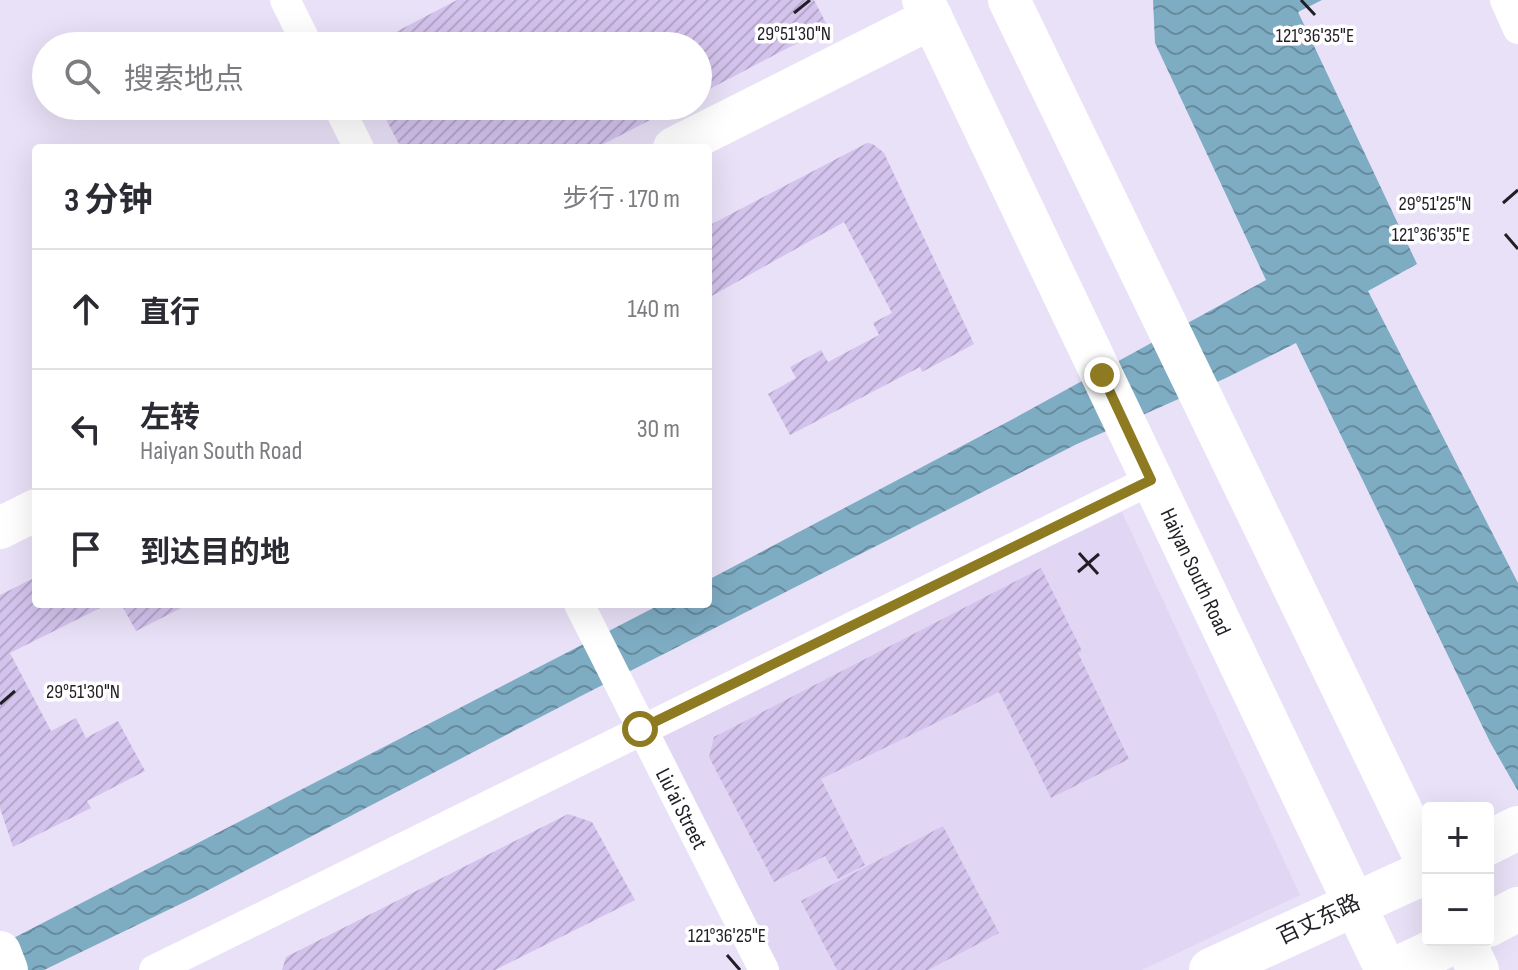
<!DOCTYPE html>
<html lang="zh">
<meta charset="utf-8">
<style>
body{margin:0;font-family:"Sofia Sans Condensed","Noto Sans SC",sans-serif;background:#f2f2f3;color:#2b2b33}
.controls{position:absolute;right:24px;bottom:24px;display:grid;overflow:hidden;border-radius:8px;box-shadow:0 8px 32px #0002}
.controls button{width:72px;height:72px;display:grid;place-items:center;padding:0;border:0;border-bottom:2px solid #e1e1e2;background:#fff;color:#2b2b33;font:40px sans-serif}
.stop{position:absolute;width:24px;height:24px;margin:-18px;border:6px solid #8e7b21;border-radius:50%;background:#fff}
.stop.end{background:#8e7b21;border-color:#fff;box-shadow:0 2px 8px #0008}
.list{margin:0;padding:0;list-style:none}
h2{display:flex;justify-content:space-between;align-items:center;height:104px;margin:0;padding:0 32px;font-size:34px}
h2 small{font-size:26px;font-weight:400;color:#7c7c81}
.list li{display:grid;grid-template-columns:52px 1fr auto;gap:24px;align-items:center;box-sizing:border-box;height:120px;padding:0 32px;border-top:2px solid #e1e1e2}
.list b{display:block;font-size:30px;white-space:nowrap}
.list p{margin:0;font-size:26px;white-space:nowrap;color:#7c7c81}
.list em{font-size:26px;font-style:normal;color:#7c7c81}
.icon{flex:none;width:44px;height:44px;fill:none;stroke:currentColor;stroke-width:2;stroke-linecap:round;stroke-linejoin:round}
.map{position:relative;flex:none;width:1518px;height:970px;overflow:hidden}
.search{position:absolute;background:#fff;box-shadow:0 8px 32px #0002;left:32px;top:32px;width:680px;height:88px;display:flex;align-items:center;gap:20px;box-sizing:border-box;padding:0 28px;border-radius:44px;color:#7c7c81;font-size:30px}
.panel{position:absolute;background:#fff;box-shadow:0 8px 32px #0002;left:32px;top:144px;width:680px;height:464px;border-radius:8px}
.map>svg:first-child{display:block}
.built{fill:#e1d6f3}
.water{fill:url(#water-waves)}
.building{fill:url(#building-hatch)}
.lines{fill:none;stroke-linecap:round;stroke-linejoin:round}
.street{stroke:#fff;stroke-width:30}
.secondary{stroke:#fff;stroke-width:42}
.primary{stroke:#fff;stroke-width:44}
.route{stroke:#8e7b21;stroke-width:10}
.ticks{fill:none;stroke:#211e25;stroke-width:3}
.labels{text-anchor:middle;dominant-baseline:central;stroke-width:7;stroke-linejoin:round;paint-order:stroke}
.street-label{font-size:22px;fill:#211e25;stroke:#fff}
.ticks-label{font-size:20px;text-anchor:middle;fill:#211e25;stroke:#fff;stroke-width:7;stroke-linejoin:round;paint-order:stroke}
</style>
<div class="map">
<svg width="1518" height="970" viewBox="0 0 1518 970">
<defs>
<pattern id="water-waves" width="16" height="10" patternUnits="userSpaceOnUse" patternTransform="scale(2)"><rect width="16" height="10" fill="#7eacc3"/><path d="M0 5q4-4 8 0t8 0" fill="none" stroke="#678b9e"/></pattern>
<pattern id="building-hatch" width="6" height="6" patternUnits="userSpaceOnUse" patternTransform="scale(2)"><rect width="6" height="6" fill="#d4c3ed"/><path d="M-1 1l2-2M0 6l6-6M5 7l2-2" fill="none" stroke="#b6a7cb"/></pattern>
</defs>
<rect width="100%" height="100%" fill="#e9e1f7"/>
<path class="built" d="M1122 512 1300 895 1142 970H779L658 735Z"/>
<path class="water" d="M1153 0H1322L1298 12 1417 264 1368 291 1518 583V791L1490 742 1296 343 1226 378 1077 444 581 696 195 897 44 970H0V945L661 604H708V580L1013 419 1266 280 1155 43Z"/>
<path class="building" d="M457 0H814L828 27 698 95V46H369Z
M379 106H677L596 148H401Z
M867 143 873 144 884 153 974 344 922 372 920 367 790 435 768 394 796 378 790 367 821 350 828 362 879 335 873 323 892 313 844 222 708 298V226Z
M1041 568 1082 651 1078 653 1129 759 1051 798 999 692 821 779 865 865 838 879 825 856 774 882 709 757 714 737Z
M36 577V604H108L10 653 51 731 76 718 86 738 118 721 145 771 87 801 91 808 13 847 0 808V595Z
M121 604H189L136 631Z
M568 814 592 822 635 900 495 970H282L286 957Z
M943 826 999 933 928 970H837L801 901Z"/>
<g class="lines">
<path class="street" d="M285 0 308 46
M1505 0 1518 29
M338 106 359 148
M579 604 764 970
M154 970 1151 480"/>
<path class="secondary" d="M923 0 1386 970
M1009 0 1428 865
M674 148 932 18
M0 528 36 510
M1464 940 1478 970
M0 952 7 970"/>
<path class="primary" d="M1488 843 1518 828
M1488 925 1518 909
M1211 970 1428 871
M1394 970 1458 940"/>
</g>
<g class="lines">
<path class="route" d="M640 729 1151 480 1102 375"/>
</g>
<path class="ticks" d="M1301 0 1315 15M794 13 810 0M1503 203 1518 190M1505 234 1518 249M1079 553 1098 574M1078 572 1099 554M0 704 15 691M727 955 740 970"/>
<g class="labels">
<g class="street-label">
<text transform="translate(1195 572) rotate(65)">Haiyan South Road</text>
<text transform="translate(681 809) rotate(63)">Liu'ai Street</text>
<text transform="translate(1319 920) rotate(-25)">百丈东路</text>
</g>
</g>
<g class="ticks-label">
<text x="794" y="40">29°51'30"N</text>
<text x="1315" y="42">121°36'35"E</text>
<text x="1435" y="210">29°51'25"N</text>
<text x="1431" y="241">121°36'35"E</text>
<text x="83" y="698">29°51'30"N</text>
<text x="727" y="942">121°36'25"E</text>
</g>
</svg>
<div class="controls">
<button>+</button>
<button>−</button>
</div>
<div class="stop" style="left:640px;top:729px"></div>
<div class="stop end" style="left:1102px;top:375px"></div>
<div class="search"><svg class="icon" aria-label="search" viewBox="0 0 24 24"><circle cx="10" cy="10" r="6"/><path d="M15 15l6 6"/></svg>搜索地点</div>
<section class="panel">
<h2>3 分钟<small>步行 · 170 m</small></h2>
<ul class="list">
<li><svg class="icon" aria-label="ahead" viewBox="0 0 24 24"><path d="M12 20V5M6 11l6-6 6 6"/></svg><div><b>直行</b></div><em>140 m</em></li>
<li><svg class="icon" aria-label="left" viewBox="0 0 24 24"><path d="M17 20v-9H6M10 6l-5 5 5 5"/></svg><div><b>左转</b><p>Haiyan South Road</p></div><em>30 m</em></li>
<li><svg class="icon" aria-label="arrive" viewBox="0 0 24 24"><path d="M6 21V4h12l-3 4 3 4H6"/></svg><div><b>到达目的地</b></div></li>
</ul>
</section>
</div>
